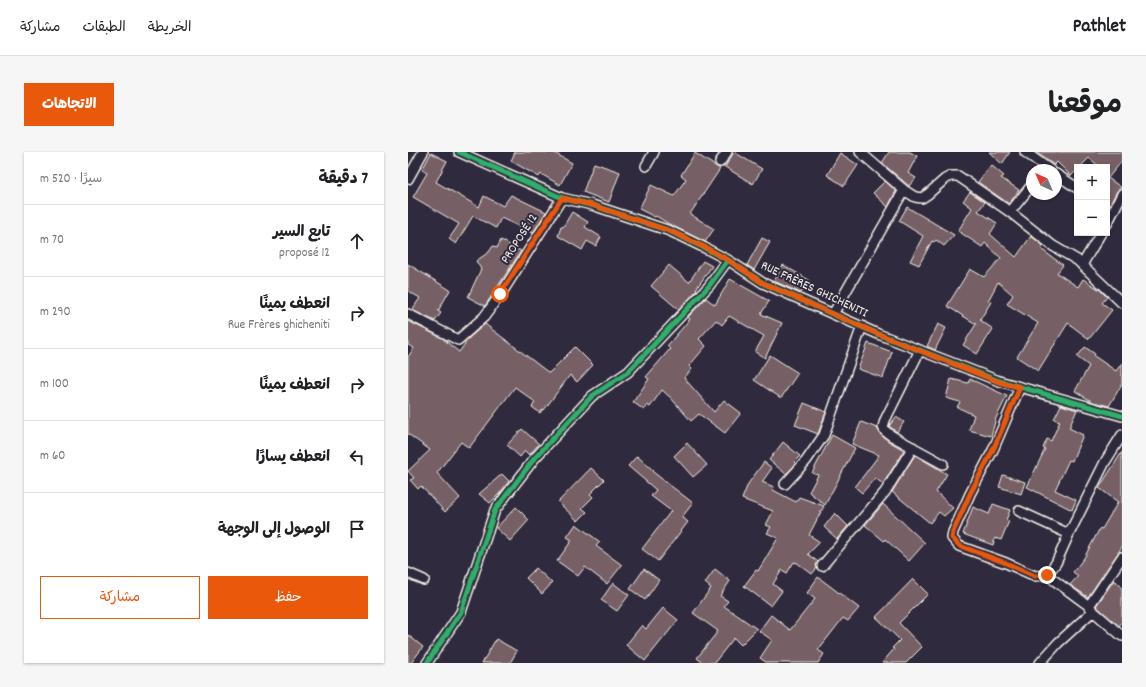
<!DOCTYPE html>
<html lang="ar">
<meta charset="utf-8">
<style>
body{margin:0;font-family:Dekko,"Playpen Sans Arabic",sans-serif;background:#f6f6f6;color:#202124;direction:rtl}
.controls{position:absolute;right:12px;top:12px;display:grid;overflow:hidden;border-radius:0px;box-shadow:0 1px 3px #0004}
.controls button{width:36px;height:36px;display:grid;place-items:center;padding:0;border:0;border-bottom:1px solid #e0e0e0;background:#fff;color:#202124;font:20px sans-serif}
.compass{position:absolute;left:618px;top:12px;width:36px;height:36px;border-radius:50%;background:#fff;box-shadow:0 1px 3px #0004;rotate:316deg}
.stop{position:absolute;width:12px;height:12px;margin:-9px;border:3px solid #ea580c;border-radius:50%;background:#fff}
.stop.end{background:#ea580c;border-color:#fff;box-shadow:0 1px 4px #0008}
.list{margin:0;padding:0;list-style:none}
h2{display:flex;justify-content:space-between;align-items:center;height:52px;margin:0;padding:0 16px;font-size:17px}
h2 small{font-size:13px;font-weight:400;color:#757577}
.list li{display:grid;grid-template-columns:26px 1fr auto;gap:12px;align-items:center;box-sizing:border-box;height:72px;padding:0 16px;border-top:1px solid #e0e0e0}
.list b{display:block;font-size:15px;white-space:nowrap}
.list p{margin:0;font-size:13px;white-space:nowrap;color:#757577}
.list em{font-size:13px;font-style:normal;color:#757577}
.actions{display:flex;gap:8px;padding:12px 16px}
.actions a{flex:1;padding:9px 0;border:1px solid #ea580c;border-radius:0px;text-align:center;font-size:14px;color:#ea580c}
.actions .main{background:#ea580c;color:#fff}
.icon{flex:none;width:22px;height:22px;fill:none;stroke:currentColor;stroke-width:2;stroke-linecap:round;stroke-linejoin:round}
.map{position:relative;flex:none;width:714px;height:511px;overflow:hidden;direction:ltr;border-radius:0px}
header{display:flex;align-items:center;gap:24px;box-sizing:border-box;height:56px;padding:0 20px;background:#fff;border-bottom:1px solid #e0e0e0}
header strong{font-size:19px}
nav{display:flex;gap:22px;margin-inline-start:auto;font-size:14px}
.intro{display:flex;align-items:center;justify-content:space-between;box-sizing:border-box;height:96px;padding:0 24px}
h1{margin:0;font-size:28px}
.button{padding:10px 18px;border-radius:0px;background:#ea580c;color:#fff;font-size:14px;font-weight:700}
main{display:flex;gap:24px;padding:0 24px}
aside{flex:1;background:#fff;border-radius:0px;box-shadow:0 1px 3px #0004}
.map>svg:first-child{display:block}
.building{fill:#776065;stroke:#f4f1e8}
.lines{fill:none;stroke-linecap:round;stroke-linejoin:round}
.minor-casing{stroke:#f4f1e8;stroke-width:12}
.minor{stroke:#2f2a3d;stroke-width:9}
.cycleway-casing{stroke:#2f2a3d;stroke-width:8}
.cycleway{stroke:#2db169;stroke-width:5}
.route{stroke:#ea580c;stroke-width:5}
.labels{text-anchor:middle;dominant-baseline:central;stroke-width:4;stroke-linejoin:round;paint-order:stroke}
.street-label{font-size:13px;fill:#f4f1e8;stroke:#2f2a3d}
</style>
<header>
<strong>Pathlet</strong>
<nav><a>الخريطة</a><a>الطبقات</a><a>مشاركة</a></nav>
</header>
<div class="intro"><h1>موقعنا</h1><a class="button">الاتجاهات</a></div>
<main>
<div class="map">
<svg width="714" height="511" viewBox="0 0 714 511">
<rect width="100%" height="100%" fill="#2f2a3d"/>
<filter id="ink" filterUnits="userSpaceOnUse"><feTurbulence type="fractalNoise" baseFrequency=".025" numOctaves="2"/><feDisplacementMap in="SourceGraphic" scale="8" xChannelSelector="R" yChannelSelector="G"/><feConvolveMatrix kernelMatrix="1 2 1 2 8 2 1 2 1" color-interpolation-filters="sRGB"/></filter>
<g filter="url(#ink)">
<path class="building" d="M107 0H145L164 11 152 33 133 22 131 25 103 9Z
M326 0 354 17 345 32 317 15Z
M481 0H502L509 4 500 21 508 26 501 34 474 11Z
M581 0H602L594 12Z
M628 0H714V9L700 26 714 36 709 39 699 59V15H692L681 6 672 15H669V18L663 24 649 10 646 13Z
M23 1 39 9 28 30 71 55 76 44 95 54 103 43 138 60 125 81 93 66 88 76 65 64 48 92 41 87 51 72 5 45 19 21 14 18Z
M287 1 312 17 282 62 306 77 297 90 261 72 248 64 247 65 231 57 243 33 266 44 278 27 273 23Z
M432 1 450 13 436 34 419 23Z
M186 11 212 20 201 50 175 40Z
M583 13 596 24 593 26 611 38 601 52 570 30Z
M477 29 488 39 480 55 465 41Z
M562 40 577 50 570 59 589 71 582 82 608 105 623 84 636 94 633 97 655 113 649 121 670 135 675 127 692 138 699 145 694 151 704 158 681 187 660 171 630 219 609 205 630 171 599 152 605 143 590 130 580 149 583 150 572 168 585 177 569 202 555 193 568 172 539 154 562 117 576 125 593 106 577 91 574 95 550 79 564 56 555 49Z
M499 55 546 83 536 94 528 88 526 90 524 89 511 113 502 109 515 84 491 69Z
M164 60 180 70 177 75 193 85 188 94 179 89 174 98 150 84 153 75H155Z
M354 86 362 90 346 118 339 113Z
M93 88 113 99 77 154 60 145 73 117 68 109 81 100 85 94 89 96Z
M295 109 304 114 288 137 289 138 271 158 243 134 261 113 281 130Z
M0 112 42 138 30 159 33 161 27 169 4 158 12 146 0 139Z
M375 113 401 128 393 141 366 129Z
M322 127 361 149 353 162 374 171 357 206 347 200 356 184 321 164 314 173 308 168 291 187 298 194 281 214 284 217 276 226 306 260 316 248 333 261 317 281 291 262 283 269 263 246 254 238 242 255 239 253 236 258 225 250 241 227 238 225 262 197 259 194 282 167 280 165 298 146 307 153Z
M0 169 34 186 51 200 62 185 77 172 141 221 167 195 185 213 169 230 162 223 136 258 135 257 132 261 124 255 127 250 107 235 61 296 53 290 29 321 52 346 37 360 13 334 10 337 2 328 6 326 0 319 22 298 0 282V205L6 196 0 193Z
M530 172 538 176 527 198 519 194Z
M460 191 484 200 475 226 450 217Z
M677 195 687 202 686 204 708 219 714 211V232L701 254 685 250 667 239 681 214 669 205Z
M362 203 390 221 373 246 346 228Z
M543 227 560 231 562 227 599 244 588 266 583 284 561 278 566 263 549 255 552 250 538 246Z
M396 251 418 260 410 282 387 273Z
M653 253 669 258 661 276 675 283 664 309 661 308 647 338 668 348 664 358 619 335 637 297 635 296 639 287 643 289 652 269 646 267Z
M488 265 496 270 489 280 481 274Z
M453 270 469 276 474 284 482 290 496 298 475 332 467 326 454 341 447 335 471 303 444 292Z
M114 277 131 292 121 303 117 299 112 305 99 293Z
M424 283 447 296 417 353 401 340 410 323 404 321Z
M375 290 392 304 386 310 388 312 378 322 361 308Z
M279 291 299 313 285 325 266 304Z
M714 300V395L680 445 662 433 670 424 665 420 676 406 692 376 694 377 710 350 691 336Z
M507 303 539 322 528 340 545 356 536 364 531 360 522 371 484 340Z
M229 304 246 319 245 320 285 351 274 365 280 370 250 409 234 397 263 359 243 344 248 338 220 314Z
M356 310 364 316 354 330 366 335 365 338 388 350 391 345 416 354 401 383 412 390 400 402 410 410 408 413 409 416 404 422 388 410V411L386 410 379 421 374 418 365 432 374 439 363 454 336 434 348 418 350 419 370 386 359 381 363 375 358 373 365 359 334 347 340 332Z
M183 316 196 328 182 342 185 345 174 356 179 360 170 369 150 350Z
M94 322 101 329 92 341 82 351 71 342Z
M595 323 617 330 613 342 591 335Z
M475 352 517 391 501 409 477 387 476 389 457 373Z
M585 352 602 358 598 368 601 369 593 388 587 386 585 393 555 382 565 355 581 362Z
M108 355 121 368 102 389 88 376Z
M427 361 440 374 429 387 416 375Z
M168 372 192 390 188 394 214 413 199 432 177 415 170 424 149 409 164 388 159 385Z
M128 416 144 431 134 442 118 426Z
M236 417 251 428 237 448 222 437Z
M307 417 322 429 312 444 320 449 316 454 349 477 333 493 326 486 306 511H295L289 506 310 479 285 461 303 436 297 431Z
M410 425 451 456 440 469 435 466 410 498 416 502 410 511H359L352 506 364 488 351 479 363 463 382 478 407 447 399 441Z
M505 427 520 442 491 471 514 495 498 511H474L486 497 484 496 492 488 468 465Z
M706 428 714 435V470L711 474 688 454Z
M205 431 221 443 209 459 193 448Z
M255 456 270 468 237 509 218 493 234 473 238 477Z
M0 483 15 495 3 511H0Z
M88 487 109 499 102 511H74Z"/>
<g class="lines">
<g class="minor-casing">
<path id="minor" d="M51 0 154 46 184 53 262 79 297 96 320 108 355 131 470 182 591 229 714 264
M452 0 496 38
M617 0 642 18
M312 10 319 0
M238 14 246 0
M648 22 669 36
M0 27 15 0
M602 60 624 33
M699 72 714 42
M674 113 693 81
M0 162 50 188 76 165 93 142 154 46
M425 162 496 38 507 45 514 46 520 42 537 27 543 24H550L602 60 645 94 669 108 714 151
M512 198 477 268 475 275 477 279 484 284 535 312
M377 332 398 309 416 283 454 174
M611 359 661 382 648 411 639 423 627 424 598 411 551 394 544 386 545 380 562 342 585 298 612 235
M661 382 697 310 714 283
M414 414 477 340 505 295
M0 421 16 428
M639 423 681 454 685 459 714 484
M681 454 714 405
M19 511 53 460 87 358 126 307 184 244 220 220 301 134 320 108
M632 511 650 491 685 459"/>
</g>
<use href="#minor" class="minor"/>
<g class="cycleway-casing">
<path id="cycleway" d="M51 0 154 46 184 53 262 79 297 96 320 108 355 131 470 182 591 229 714 264
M19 511 53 460 87 358 126 307 184 244 220 220 301 134 320 108"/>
</g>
<use href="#cycleway" class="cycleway"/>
</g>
</g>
<g class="lines" filter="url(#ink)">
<path class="route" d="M92 142 154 46 184 53 262 79 298 96 320 108 355 131 470 182 591 230 612 235 585 298 562 342 545 380 544 386 552 394 598 411 627 424 639 423"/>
</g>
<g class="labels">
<g class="street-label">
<text transform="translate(112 87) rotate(-57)">PROPOSÉ 12</text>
<text transform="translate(406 138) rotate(25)">RUE FRÈRES GHICHENITI</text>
</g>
</g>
</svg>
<div class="controls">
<button>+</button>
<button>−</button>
</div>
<svg class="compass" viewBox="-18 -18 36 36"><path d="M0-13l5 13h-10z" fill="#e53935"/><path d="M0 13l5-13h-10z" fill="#757577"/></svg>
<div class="stop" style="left:92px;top:142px"></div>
<div class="stop end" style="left:639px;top:423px"></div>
</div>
<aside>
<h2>7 دقيقة<small>سيرًا · 520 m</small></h2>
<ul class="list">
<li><svg class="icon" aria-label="ahead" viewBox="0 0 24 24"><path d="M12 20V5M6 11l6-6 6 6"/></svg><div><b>تابع السير</b><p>proposé 12</p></div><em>70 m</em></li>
<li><svg class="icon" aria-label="right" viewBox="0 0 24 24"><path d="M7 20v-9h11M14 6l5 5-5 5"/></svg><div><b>انعطف يمينًا</b><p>Rue Frères ghicheniti</p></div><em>290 m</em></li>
<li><svg class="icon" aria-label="right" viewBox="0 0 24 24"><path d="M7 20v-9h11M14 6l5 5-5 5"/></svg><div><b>انعطف يمينًا</b></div><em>100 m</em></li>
<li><svg class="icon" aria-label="left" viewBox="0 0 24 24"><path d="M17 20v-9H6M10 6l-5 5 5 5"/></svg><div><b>انعطف يسارًا</b></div><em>60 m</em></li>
<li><svg class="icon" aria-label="arrive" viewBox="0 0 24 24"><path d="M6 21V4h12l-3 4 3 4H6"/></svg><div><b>الوصول إلى الوجهة</b></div></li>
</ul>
<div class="actions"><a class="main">حفظ</a><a>مشاركة</a></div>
</aside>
</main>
